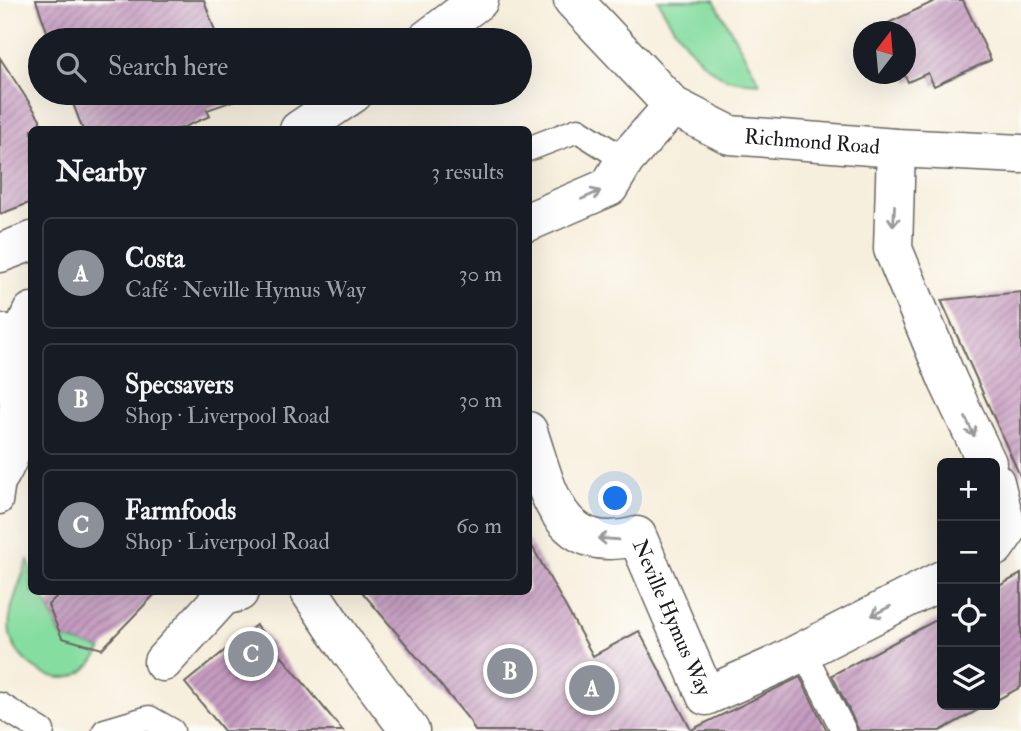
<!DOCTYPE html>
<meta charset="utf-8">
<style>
body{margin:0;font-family:"IM FELL Double Pica",serif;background:#20242c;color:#f1f3f6}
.controls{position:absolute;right:21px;bottom:21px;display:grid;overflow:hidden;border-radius:10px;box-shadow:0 7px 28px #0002}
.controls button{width:63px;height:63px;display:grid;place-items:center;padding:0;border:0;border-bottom:2px solid #363941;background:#171b24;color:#f1f3f6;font:35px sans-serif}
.compass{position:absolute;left:853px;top:21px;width:63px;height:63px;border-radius:50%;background:#171b24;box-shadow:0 7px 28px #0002;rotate:16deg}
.you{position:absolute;left:616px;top:499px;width:24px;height:24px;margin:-18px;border:5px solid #fff;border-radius:50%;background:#1a73e8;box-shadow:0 0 0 10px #1a73e833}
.badge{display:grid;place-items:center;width:46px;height:46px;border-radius:50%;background:#8c9099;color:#fff;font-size:23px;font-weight:700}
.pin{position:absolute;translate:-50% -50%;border:4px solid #fff;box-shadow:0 2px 7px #0006}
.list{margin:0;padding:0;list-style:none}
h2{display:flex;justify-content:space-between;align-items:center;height:91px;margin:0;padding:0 28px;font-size:30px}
h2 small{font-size:23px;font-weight:400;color:#9ea1a6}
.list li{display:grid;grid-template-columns:46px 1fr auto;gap:21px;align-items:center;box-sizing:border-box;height:112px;margin:0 14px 14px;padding:0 14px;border:2px solid #363941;border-radius:10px}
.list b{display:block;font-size:26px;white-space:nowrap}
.list p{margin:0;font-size:23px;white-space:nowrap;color:#9ea1a6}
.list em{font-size:23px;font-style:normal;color:#9ea1a6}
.icon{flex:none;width:38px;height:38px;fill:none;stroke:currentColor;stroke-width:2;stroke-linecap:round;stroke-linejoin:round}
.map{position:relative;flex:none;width:1021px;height:731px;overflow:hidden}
.search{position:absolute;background:#171b24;box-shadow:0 7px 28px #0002;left:28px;top:28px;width:504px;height:77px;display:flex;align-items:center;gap:18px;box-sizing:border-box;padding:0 24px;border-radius:38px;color:#9ea1a6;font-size:26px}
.panel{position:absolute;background:#171b24;box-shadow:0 7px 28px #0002;left:28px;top:126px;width:504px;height:469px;border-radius:10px}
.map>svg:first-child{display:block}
.grass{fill:#86dda0;stroke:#517c5e;stroke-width:2}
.building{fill:url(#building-hatch)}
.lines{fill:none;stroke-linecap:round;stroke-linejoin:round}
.lane-casing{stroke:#696660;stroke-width:27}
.street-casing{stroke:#696660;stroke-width:41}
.secondary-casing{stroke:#696660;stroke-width:41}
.lane{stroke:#fff;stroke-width:24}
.street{stroke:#fff;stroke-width:38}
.secondary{stroke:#fff;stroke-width:38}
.oneway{stroke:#999}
.labels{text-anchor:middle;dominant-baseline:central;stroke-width:5;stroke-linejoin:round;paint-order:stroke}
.street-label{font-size:21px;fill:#1c1c1c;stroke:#fdfcf7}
</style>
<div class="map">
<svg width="1021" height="731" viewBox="0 0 1021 731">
<defs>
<pattern id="building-hatch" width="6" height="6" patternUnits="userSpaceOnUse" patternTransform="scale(1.75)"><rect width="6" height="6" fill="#c69cc1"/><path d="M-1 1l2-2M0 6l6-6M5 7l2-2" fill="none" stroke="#a07e9c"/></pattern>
</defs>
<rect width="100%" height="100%" fill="#fdfcf7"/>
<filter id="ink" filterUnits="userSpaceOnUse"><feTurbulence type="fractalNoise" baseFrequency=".0143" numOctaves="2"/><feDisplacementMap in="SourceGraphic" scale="14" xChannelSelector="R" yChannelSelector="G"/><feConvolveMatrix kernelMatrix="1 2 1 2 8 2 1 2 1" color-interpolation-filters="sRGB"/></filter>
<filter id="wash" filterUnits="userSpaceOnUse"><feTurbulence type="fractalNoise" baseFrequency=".00686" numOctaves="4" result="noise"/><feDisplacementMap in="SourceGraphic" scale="28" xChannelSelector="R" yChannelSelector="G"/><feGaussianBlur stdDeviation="1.57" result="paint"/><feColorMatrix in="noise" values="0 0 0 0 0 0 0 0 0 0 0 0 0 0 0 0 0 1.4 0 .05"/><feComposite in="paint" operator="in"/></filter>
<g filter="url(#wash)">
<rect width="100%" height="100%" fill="#f7efdd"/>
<path class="grass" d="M658 0H714L760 83C748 82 731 82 721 76 697 63 670 25 658 0Z
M28 560 31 568 32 592H42L62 638 102 649C97 657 89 667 81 673 54 690 15 661 10 634 6 611 21 582 28 560Z"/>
<g id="blocks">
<path class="building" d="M36 0H204L218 40H50Z
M937 0H963L991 60 934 86 928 73 908 82 904 74 906 32H885L882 26Z
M0 58 40 119V130H32V202L0 214Z
M69 93H237L239 99 207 110 210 116 177 130H83Z
M1021 292V478L941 300Z
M528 539 593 656 639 631 691 730 800 677 827 731H475L470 721 438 682 362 592H528Z
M1021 574V687L995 701V588Z
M61 592H157L102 649 62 638 48 605Z
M942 617V705H987L940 731H859L832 675Z
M256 625 343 731H224L185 683Z"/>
</g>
</g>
<g filter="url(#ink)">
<use href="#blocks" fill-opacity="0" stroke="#696660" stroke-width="2"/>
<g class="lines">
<g class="lane-casing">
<path id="lane" d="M528 149 578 130 625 160
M0 502 5 467
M803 651 844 731
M0 705 42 731
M105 731 149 718 172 731"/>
</g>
<g class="street-casing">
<g id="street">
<path id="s1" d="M573 0 673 106 730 135 896 148 1021 154"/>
<path d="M896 148 893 249 948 381 987 463"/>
<path d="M528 222 609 187 625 160 673 106"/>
<path id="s2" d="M528 431C548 490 557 557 637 536L706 696 776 665 942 580"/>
<path d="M995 482 1007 530 995 547"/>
<path d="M310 592 347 647 410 731"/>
<path d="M163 662 223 596 239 592"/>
</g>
</g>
<g class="secondary-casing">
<path id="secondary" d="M426 40 479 0
M299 130 354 93
M0 253 32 241
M0 333C24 377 25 432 0 475
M15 370 27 323 32 312"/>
</g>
<use href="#lane" class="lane"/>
<use href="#street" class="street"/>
<use href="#secondary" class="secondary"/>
</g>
<defs><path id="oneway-shaft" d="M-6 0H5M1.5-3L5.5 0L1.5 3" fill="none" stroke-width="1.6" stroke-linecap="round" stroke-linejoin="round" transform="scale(1.75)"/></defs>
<g class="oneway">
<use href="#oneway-shaft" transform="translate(591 195) rotate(-24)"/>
<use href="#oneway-shaft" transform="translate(894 216) rotate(93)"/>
<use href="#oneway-shaft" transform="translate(970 427) rotate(65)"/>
<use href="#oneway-shaft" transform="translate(608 539) rotate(-176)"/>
<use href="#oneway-shaft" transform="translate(881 611) rotate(153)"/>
</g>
</g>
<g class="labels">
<g class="street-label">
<text stroke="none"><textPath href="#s1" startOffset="292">Richmond Road</textPath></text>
<text stroke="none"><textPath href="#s2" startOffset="264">Neville Hymus Way</textPath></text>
</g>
</g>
</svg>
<div class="controls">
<button>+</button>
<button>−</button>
<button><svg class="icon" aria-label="locate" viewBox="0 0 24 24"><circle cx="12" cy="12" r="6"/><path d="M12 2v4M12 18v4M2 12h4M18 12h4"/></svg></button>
<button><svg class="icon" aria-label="layers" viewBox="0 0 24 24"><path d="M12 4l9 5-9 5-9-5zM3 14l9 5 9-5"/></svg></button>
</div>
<svg class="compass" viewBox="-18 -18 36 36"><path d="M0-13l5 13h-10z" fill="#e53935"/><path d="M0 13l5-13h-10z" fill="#9ea1a6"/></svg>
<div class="you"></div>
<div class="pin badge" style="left:592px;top:688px">A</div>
<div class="pin badge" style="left:510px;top:671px">B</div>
<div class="pin badge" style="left:251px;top:654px">C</div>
<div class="search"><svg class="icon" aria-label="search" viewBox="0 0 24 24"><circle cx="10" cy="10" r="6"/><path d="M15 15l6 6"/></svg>Search here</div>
<section class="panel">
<h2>Nearby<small>3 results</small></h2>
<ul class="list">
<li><span class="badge">A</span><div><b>Costa</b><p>Café · Neville Hymus Way</p></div><em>30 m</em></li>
<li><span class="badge">B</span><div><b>Specsavers</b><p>Shop · Liverpool Road</p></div><em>30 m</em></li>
<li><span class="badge">C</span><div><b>Farmfoods</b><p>Shop · Liverpool Road</p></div><em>60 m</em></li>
</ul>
</section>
</div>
